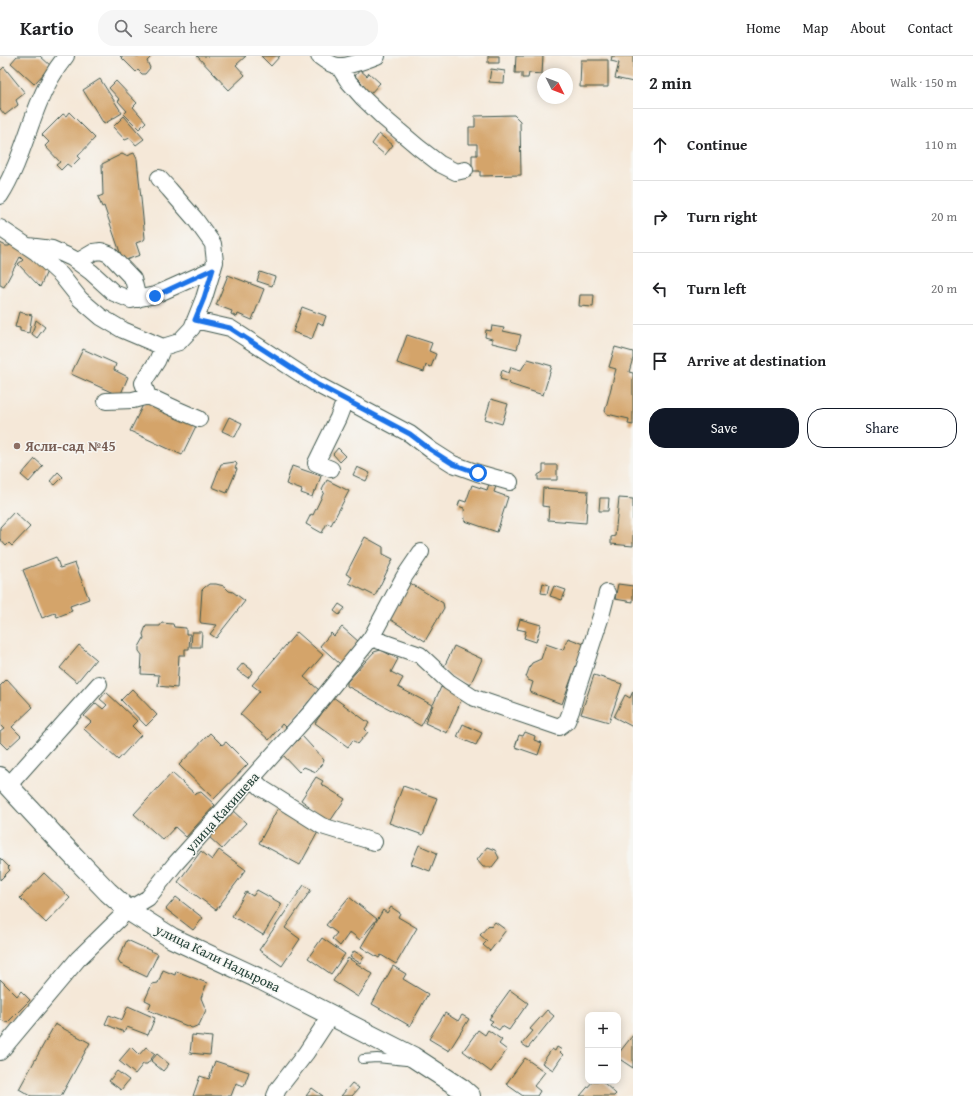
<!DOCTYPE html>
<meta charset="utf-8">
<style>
body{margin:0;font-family:"Gentium Book Plus",serif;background:#f6f6f6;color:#202124}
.controls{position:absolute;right:12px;bottom:12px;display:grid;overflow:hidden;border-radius:8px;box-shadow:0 2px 10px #0003}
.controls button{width:36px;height:36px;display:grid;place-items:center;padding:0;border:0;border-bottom:1px solid #e0e0e0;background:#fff;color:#202124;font:20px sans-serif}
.compass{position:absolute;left:537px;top:12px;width:36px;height:36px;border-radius:50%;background:#fff;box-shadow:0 2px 10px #0003;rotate:132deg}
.stop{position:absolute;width:12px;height:12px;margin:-9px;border:3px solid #1a73e8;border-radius:50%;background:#fff}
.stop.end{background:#1a73e8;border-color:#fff;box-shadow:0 1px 4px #0008}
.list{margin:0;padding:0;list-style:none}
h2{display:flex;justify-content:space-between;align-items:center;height:52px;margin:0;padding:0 16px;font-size:17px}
h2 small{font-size:13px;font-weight:400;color:#757577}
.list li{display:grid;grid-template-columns:26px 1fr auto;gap:12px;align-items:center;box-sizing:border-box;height:72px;padding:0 16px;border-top:1px solid #e0e0e0}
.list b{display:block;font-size:15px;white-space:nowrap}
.list em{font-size:13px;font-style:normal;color:#757577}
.actions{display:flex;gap:8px;padding:12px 16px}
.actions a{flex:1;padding:9px 0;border:1px solid #111827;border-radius:16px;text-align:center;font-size:14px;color:#111827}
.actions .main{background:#111827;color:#fff}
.icon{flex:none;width:22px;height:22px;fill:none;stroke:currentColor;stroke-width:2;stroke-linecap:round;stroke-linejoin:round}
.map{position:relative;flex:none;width:633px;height:1040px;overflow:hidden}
header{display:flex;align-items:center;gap:24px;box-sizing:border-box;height:56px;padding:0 20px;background:#fff;border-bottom:1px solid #e0e0e0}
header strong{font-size:19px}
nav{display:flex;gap:22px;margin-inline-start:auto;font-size:14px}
.search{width:280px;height:36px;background:#f6f6f6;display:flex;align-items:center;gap:10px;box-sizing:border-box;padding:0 14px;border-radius:16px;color:#757577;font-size:15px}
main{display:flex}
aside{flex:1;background:#fff}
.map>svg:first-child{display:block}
.building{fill:#d4a46b}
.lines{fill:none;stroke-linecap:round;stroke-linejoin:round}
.service-casing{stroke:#3f574d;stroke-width:10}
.minor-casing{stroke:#3f574d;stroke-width:18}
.tertiary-casing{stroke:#3f574d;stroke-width:22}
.service{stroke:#fff;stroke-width:8}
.minor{stroke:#fff;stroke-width:16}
.tertiary{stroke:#fff;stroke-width:20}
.route{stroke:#1a73e8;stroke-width:5}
.education-dot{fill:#8d6e63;stroke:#f6f6f2;stroke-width:1.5}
.labels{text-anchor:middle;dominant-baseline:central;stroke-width:3;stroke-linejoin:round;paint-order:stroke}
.education-label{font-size:14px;font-weight:bold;fill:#785e54;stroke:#f6f6f2;text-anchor:start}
.street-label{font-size:14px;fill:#1f3d34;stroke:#f6f6f2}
</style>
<header>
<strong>Kartio</strong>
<div class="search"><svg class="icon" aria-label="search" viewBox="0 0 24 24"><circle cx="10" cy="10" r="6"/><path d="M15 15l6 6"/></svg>Search here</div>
<nav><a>Home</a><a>Map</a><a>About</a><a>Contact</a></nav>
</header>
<main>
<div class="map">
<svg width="633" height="1040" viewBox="0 0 633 1040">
<rect width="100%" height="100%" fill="#f6f6f2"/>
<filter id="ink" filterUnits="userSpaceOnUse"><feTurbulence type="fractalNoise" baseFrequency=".025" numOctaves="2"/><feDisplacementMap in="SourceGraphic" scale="8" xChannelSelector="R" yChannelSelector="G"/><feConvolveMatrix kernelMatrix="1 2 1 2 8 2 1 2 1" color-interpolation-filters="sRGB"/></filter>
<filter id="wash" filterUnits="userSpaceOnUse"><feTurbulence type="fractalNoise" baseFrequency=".012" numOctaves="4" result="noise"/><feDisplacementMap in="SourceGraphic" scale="16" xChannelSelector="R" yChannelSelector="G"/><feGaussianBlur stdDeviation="0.9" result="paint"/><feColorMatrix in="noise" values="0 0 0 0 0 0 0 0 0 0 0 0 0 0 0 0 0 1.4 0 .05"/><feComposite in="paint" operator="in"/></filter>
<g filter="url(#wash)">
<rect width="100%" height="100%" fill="#f5e8d8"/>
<g id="blocks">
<path class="building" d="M17 0H40L51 10 34 28 11 7Z
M120 0H152L147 5 150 12 145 18H142L138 14 136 16Z
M197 0H246L236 9 245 19 229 34Z
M261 0H280L271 10Z
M488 0H499V7H488Z
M516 0H543L542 18 529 17 528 22H522V17H515Z
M612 0H633V26L615 22 619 7 611 5Z
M581 4H608V31H580Z
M4 11 25 37 16 44 18 49 5 59 0 53V15Z
M491 13 505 15 504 27 489 26Z
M360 14 367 20 369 17 380 27 370 38 361 29 362 27 355 20Z
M100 23 122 57 104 68 83 34Z
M116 25 137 47 133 51 146 66 139 73 124 58 127 55 118 45 120 44 109 32Z
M69 56 95 82 78 100 80 102 71 111 67 108 61 114 56 109 60 106 45 90 49 86 42 79 63 58 66 60Z
M514 59 520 65 521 119 480 120V115H472V99H477V88H469V71H475V60Z
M124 60 144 83 136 89 130 82 125 84 113 71Z
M379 78 393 89 385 99 372 88Z
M134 97 137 103 145 182 144 184 136 187 140 199 123 205 104 150 102 151 98 141 103 139 102 108 122 98 126 100Z
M0 187 6 190H9L13 187 48 213 40 231 18 208 23 204 20 201 4 231 0 229Z
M260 216 275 221 272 230 257 225Z
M228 219 264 233 252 264 238 258 237 261 231 258 232 255 216 249Z
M580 239H594L593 251 579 250Z
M302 251 326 260 323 269 318 266 312 283 293 276Z
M19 256 32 259 29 277 20 275V272L15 271Z
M36 264 45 271 37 282 32 278Z
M492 270 504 272 503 275 521 279 517 293 492 287V283L485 281 486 274 491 275Z
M407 279 432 287 429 295 436 298 431 311 426 309 424 316 397 307Z
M615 291 633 296V302L629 316 633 317V369L628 368 629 363 607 358 605 355 616 313 609 311Z
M83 293 116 308 114 314 128 321 120 340 71 318Z
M528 303 552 310 543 339 509 328 510 326 500 323 502 314 509 317 511 311 521 314Z
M491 343 508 348 502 368 485 363Z
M145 345 196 370 182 399 130 375Z
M229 361 242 367 235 381 222 375Z
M338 392 346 400 340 406 333 398Z
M35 403 43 410 29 426 21 419Z
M235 406 237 408 235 412 237 413 227 437 212 431 221 408Z
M543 409H557V424H538V419L543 416Z
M292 410 321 420 316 435H314L312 441 301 437 302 434 286 428Z
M357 411 370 417 366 425 353 419Z
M58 416 63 421 55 429 50 425Z
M327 424 349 435 331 469 327 467 322 477 306 468 311 458 313 459 324 436 322 434Z
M489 428 496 430 494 436 508 441 497 476 465 465 464 452 458 450 460 444 466 446 472 429 487 434Z
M543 432 588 435 586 467 548 464 549 451 542 450Z
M600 442H609L608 455H599Z
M619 442 633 443V490L611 488V481L615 480Z
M14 456 30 471 12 490 9 487 6 490 0 483V471Z
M365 481 383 491V498L393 503 375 540 349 527 352 521 346 518Z
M56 501 60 512 75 507 89 543 70 550 72 555 57 561 55 557 42 562 23 514Z
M410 527 443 547 444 552 425 585 388 562Z
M543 527 549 529 547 538 541 537Z
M209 528H216L224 530 229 535 233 536 245 545 216 582 210 578 217 569 201 567 200 565 202 534 205 531Z
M618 528 633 530V546L615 543Z
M554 530 566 534 562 544 550 540Z
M339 548 345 552 339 559 334 555Z
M520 563 541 569 536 586 524 582 526 575 517 573Z
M162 567 173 568 174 571 186 572V578H190L189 593H185V599H179L177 632 158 630 159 619 141 618 142 599 139 595V591L144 582 143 578 146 570H160Z
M342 571 359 586 340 608 320 590 331 577 334 580Z
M192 576H202L201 591H191Z
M297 576 323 599 304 621 319 634 286 672 282 668 269 684 240 658 260 635 252 629Z
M568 582 584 588 562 648 530 636 533 626 528 624 526 621 530 610 532 607 541 603 546 588 563 594Z
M79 589 96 603 77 626 60 612Z
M454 590 482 603 470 629 448 618 443 613Z
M381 594 398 603 391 616 403 622 398 631 432 649 421 670 347 630V626L374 596Z
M243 607 253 615 248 622 237 614Z
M594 619 622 628 609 666 581 658Z
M7 623 33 651 12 671 21 680 7 693 0 686V676L4 673 0 669V630Z
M441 631 463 640 447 677 425 667Z
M132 633 157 659 146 670 121 644Z
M633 635V671L614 661 625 639 630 642Z
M106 636 137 665 132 670 141 679 118 704 84 673 91 666 84 660 96 647 103 653 107 649 100 643Z
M333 641 369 667 365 673 368 676 358 688 353 684 348 691 315 667Z
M463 668 482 677 476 689 457 681Z
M525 676 535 680 534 684 542 687 538 699 515 691 519 679 523 680Z
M210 677 222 689 226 686 248 708 214 743 179 709Z
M302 680 324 704 322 709 316 716 304 711 299 716 283 699Z
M172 717 195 738 201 736 215 749 186 781 175 771 163 784 134 758Z
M316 721 323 725 321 728 345 743 329 767 307 753 309 750 301 744Z
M403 730 437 742 423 779 389 767Z
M278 752 319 774 300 809 259 787Z
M232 754 246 767 222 793 208 780Z
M419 789 437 797 430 815 411 808Z
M487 791 495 794 499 802 492 811H483L477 804Z
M219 794 246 814 216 854 178 826 201 795 212 804Z
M0 802 9 811 8 812 10 814 0 824Z
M44 817 70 842 46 867 20 842Z
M304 829 311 834 285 872 300 883 282 910 259 894Z
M257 834 282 848 263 879 232 860 246 836 253 840Z
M176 841 203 862 193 874 166 853Z
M349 841 377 863 360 884 350 876 340 890 332 883 337 877 326 869Z
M391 851 400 857 398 861 417 872 396 908 381 899 379 902 361 891 383 854 387 857Z
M495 866 506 874 490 895 483 889 487 885 480 879 489 869 491 871Z
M322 882 345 898 331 918 308 902Z
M127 884 158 898 147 921 120 908 118 904Z
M354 895 364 901 360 907 350 901Z
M348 902 373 918 358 941 333 925Z
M393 910 406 918 403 923 428 938 410 970 372 948Z
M163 914 175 919 176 915 207 927 201 942 206 954 199 969 192 972 148 954 151 947 145 944 152 928 158 927Z
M0 923 17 940 21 935 30 944 7 967 0 963Z
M510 934 528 947 509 974 502 970 499 974 490 968 493 965 489 963Z
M128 950 155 962 148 979 127 971 124 976 105 968 109 959 122 964Z
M547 954 554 960 528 992 522 988 533 975 530 973Z
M445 957 458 965 462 959 469 963 449 995 429 983Z
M55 968 90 987 61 1040H31L19 1033Z
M478 974 485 979 488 974 502 984 499 988 507 994 491 1016 463 995Z
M192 979 212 981 210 999 190 997Z
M633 979V1012L618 1002V998Z
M131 991 139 999 146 991 155 998 147 1008H143L135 1018 119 1005Z
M557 991 562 994 560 996 563 999 553 1014 542 1007 552 993 555 995Z
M157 998 169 1008 163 1015 151 1005Z
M525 1002 545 1016 534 1030 540 1035 537 1040H523L506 1028Z
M215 1005 249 1016 244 1030 236 1027 231 1040H193L200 1020 209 1023Z
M117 1015 129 1024 121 1034 109 1025Z
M593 1025H602L616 1038 614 1040H580Z
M352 1027 359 1032 352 1040H341Z
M312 1032 323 1040H306Z"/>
</g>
</g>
<g filter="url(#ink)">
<use href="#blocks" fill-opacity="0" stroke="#3f574d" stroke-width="1"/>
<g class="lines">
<g class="service-casing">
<path id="service" d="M363 1003 377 1002 406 1005"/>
</g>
<g class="minor-casing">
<path id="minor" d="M319 0C324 4 333 10 339 10 349 11 368 3 377 0
M339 11 348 25 363 42 385 63 418 91 440 108 456 116 465 114
M0 140C18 112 26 79 38 49 45 31 54 15 66 0
M0 172 36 196 61 219 80 243 101 261 123 274 163 291 179 286 192 272 204 242 215 206 213 188 195 163 169 133 159 122
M28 190 52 193 72 202 91 216 114 237 131 244 155 239 213 213
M77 206 94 196 101 195 109 198 133 223 138 243
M195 264 230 272 318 329 410 378 431 394 453 408 478 417 510 426
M163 291 157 305 143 327 148 340 176 353 199 363
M106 345 133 344 148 340
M331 413 316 407 338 362 345 344
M371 582 420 599 449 626 472 641 559 671 567 665 571 655 576 637 601 560 607 537
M252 723 263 733 322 770 374 786
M8 730 99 628
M0 996 78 903 128 854 148 842 175 808 313 654 371 582 404 521 421 496
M275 1040 278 1033 306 997 331 959"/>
</g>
<g class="tertiary-casing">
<path id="tertiary" d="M0 721 61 787 108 836 128 854 172 882 262 924 413 1001 462 1033 470 1040"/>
</g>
<use href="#service" class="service"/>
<use href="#minor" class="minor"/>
<use href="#tertiary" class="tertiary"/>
</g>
</g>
<g class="lines" filter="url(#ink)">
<path class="route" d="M155 240 213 213 204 242 195 264 230 272 318 329 410 378 431 394 453 408 478 417"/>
</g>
<circle class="education-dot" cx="17" cy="390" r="4"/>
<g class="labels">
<g class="education-label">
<text x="25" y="390">Ясли-сад №45</text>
</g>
<g class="street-label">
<text transform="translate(222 756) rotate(-48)">улица Какишева</text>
<text transform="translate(218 902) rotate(26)">улица Кали Надырова</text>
</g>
</g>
</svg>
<div class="controls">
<button>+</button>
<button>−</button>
</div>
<svg class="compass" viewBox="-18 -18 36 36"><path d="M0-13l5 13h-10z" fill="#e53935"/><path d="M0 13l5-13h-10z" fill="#757577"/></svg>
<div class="stop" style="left:478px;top:417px"></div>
<div class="stop end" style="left:155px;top:240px"></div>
</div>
<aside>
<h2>2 min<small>Walk · 150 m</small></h2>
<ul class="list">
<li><svg class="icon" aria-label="ahead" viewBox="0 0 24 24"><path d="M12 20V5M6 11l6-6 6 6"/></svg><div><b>Continue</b></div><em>110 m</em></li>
<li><svg class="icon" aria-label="right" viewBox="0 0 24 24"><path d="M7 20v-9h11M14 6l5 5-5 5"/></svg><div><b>Turn right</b></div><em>20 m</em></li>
<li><svg class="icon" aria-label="left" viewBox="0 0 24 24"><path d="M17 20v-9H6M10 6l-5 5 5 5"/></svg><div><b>Turn left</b></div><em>20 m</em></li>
<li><svg class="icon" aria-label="arrive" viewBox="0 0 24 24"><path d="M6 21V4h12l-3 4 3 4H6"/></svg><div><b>Arrive at destination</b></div></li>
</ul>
<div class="actions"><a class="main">Save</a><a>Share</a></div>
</aside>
</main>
